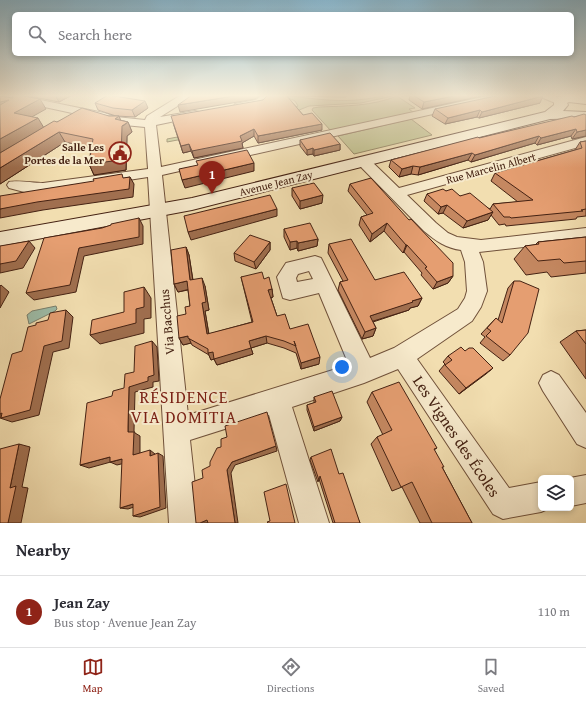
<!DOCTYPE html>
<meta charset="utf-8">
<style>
body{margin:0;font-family:"Gentium Book Plus",serif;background:#f7f7f7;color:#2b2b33}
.controls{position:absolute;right:12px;bottom:12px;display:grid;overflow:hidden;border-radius:6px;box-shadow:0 2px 6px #0003}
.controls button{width:36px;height:36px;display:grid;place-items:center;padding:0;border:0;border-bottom:1px solid #e1e1e2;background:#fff;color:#2b2b33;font:20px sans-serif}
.you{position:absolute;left:342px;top:367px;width:14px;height:14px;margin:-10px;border:3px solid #fff;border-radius:50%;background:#1a73e8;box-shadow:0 0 0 6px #1a73e833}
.badge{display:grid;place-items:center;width:26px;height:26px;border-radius:50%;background:#8f2418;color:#fff;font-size:13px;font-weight:700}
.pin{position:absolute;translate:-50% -33px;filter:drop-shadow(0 1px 2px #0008)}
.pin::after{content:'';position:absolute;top:21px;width:14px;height:12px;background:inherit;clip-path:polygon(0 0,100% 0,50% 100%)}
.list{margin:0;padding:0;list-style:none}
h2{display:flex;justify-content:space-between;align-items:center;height:52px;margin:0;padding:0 16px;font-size:17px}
h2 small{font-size:13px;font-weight:400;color:#7c7c81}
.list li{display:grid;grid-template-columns:26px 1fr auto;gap:12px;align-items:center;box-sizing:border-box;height:72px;padding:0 16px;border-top:1px solid #e1e1e2}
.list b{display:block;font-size:15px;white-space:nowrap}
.list p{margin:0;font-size:13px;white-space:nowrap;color:#7c7c81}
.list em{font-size:13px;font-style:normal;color:#7c7c81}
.icon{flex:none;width:22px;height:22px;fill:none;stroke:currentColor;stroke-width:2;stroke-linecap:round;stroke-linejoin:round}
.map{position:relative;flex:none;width:586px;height:523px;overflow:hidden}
.search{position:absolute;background:#fff;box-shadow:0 2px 6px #0003;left:12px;right:12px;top:12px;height:44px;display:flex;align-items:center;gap:10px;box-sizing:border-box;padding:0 14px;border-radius:6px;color:#7c7c81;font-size:15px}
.sheet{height:124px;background:#fff}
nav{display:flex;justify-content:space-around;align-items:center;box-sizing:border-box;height:56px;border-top:1px solid #e1e1e2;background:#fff;font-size:11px;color:#7c7c81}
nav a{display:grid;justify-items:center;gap:2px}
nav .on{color:#8f2418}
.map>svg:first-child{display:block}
.green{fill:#bdc18a;stroke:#81724e}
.water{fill:#9cbca8;stroke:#797e6c}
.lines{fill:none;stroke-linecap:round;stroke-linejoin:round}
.street-casing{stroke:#70513a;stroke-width:2}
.secondary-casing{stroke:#452213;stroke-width:2}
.street{fill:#f7eacc;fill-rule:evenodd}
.secondary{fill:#f7eacc;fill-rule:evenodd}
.wall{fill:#c58861;stroke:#452213}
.shaded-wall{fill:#a06f4f;stroke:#452213}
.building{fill:#e59e71;stroke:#452213}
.labels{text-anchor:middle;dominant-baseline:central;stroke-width:4;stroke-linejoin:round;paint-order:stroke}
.far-poi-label{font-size:11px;font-weight:bold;fill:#452213;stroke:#f7eacc;text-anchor:end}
.far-street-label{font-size:11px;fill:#452213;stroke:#f7eacc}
.street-label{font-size:13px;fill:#452213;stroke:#f7eacc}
.near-street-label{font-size:16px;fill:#452213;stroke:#f7eacc}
.near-neighbourhood-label{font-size:17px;letter-spacing:1px;fill:#7a1f14;stroke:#f7eacc}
</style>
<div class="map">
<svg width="586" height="523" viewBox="0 0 586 523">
<rect width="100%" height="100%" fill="#f2deb0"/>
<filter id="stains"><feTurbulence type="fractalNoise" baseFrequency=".005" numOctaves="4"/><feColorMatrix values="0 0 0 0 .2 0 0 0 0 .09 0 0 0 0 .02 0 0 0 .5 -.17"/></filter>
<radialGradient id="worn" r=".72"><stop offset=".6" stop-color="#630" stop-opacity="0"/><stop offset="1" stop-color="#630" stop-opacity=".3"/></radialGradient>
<path class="green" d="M283 95C308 98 332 102 357 100 371 99 383 95 397 95L361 103 309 106 267 123 167 142V139L260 121 276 116 298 106 295 101Z
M397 96 415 108 409 109 414 113 331 131 312 110 313 108 319 107C345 106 373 106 397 96Z
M411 119 432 135 354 154 338 136Z"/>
<path class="water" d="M56 306 57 309 55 311 29 324 27 315 32 311Z"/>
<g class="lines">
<g class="street-casing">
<path id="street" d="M8 95H16L104 113 116 117 145 120 147 116 181 95H193L192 97 160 117 195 111 199 112 201 114 199 116 156 125 161 167 492 95H509L504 98 162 175 188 415 349 365 319 293 290 300 283 298 277 277 286 263 315 256 321 258 370 358 394 348 458 309 465 298 467 291 465 262 461 250C446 248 436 241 424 231L358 164 356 161 358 158H368L399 188 586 137V145L407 195 436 223 448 233 457 237 481 240 586 228V240L479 252 483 262 487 291 481 307 472 321 417 359 509 488 541 482V508H550L541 512 503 519 493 514 398 369 364 383 292 407 329 523H299L269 415 190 440 199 523H169L148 177 43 193H28L9 188 7 185 9 182C17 180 33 183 43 183L148 169 145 127 114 124 100 119 12 100 7 97ZM309 271 313 279 297 282 296 278 298 274Z
M262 95H272L263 105 239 109 234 106 235 104 256 100Z
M540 95H553L565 102 560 105 541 97Z
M551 371 559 375 586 413V448L577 444 543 391 539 383 543 375Z
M586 475V503L571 506 570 478Z"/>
</g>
<g class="secondary-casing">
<path id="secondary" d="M568 95 586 96V104L569 102 567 103 568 105 563 111 586 112V118L550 119 192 210 0 246V232L192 198 545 112 554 105V102L558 97Z"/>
</g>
<use href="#street" class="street"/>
<use href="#secondary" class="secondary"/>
</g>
<path class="wall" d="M28 95H72L59 102 29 96Z
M268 95H346V97L287 96 303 115 322 130 258 143 254 136 242 143 243 148 194 158 191 151 183 153 173 123 263 100Z
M410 95H486L422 109 409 100Z
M95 103 148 108 135 117 116 116 98 110Z
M540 103 479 118 477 117 445 124 432 116 435 109Z
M586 115V136L572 139 571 136 537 145 535 143 471 162 468 160 418 175 411 174 399 177 389 167 391 160 479 138 574 117Z
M109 116H119L120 120 128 122 132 132 127 136 126 170 94 175 89 164 91 148 65 142 0 184V153L57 122Z
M300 140 340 144V150L314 156 313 154 307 155 300 146Z
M586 141V216L577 217 576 219 506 226 505 224 499 225 491 215 488 220 463 228 443 213 438 214 424 201 427 194 446 191 460 196 490 209 493 204 518 202 491 181 495 173 575 150 580 142Z
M350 184 453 276 448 283 433 289 421 275 422 273 404 252 403 253 384 231 370 242 359 225 361 217 367 215 348 191Z
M292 188 322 203 300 209 292 196Z
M284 229 318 239 317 246 298 251 297 248 290 250 284 237Z
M586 237V273L551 277 547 272 526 275 514 259 525 246 535 245 538 242Z
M270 242V250L256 269 235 261 234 253Z
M329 244 375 280 422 298 418 306 410 308 409 310 373 322 376 328 373 336 362 339 338 290 340 282 343 281 328 253Z
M186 247 189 255 193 280 205 286 209 310 205 311 209 334 252 322 241 277 264 279 272 289 273 297 271 298 277 316 290 329 319 364 301 369 296 353 284 348 267 343 251 348 253 354 217 365 214 359 211 360 209 355 192 345 191 343 183 345 179 338 186 314 190 306 188 290 178 292 174 284Z
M514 281 510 355 503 361 480 343 485 337 481 334 496 318 498 320 508 288Z
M586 330V379L560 342 576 331Z
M465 351 493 368 459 394 439 371 445 364 443 362 448 356Z
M372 392 437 448 434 450 442 467 472 523H420L402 487 392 491 371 444 377 437 383 435 367 402Z
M314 397 342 417 340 421 314 431 307 410V405L314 403Z
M311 457 339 474 360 523H333L319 479 318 482 310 460Z"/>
<path class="shaded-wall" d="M55 95H72L59 102Z
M240 95H260L255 99 180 112 178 105Z
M459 95H486L422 109 424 102Z
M543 96 540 103 479 118 482 112Z
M40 99 46 109 21 123 14 113Z
M9 100 0 113V102Z
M145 101 148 108 135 117 132 110Z
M480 110 477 117 445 124 448 118Z
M119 116 123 126 128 122 132 132 127 136 126 170 94 175 89 164 115 119Z
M38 118 44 128 0 153V139Z
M322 124V130L258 143V136Z
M254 129V136L242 143 243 148 194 158 192 151 240 136Z
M576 129 571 136 537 145 541 138Z
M586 130V136L572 139 577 132Z
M59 132 65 142 0 184V168Z
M539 136 535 143 471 162 475 155Z
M189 144 191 151 183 153 181 146Z
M340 144V150L314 156V150Z
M313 148V154L307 155V150Z
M472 153 468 160 418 175 420 167Z
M254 163V171L185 188 182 180Z
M413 166 411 174 399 177 402 169Z
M130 177 134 184 133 197 43 210 0 218V209Z
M323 195 322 203 300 209V201Z
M447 205 443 213 438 214 441 207Z
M277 209V216L191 240 188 232Z
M493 212 488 220 463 228 467 221Z
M139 218 143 226V244L84 256 76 292 34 300 26 293 79 248Z
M387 223 384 231 370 242 372 234Z
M318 239 317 246 298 251V243Z
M29 241 35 248 23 268 0 273V264Z
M297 241V248L290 250V242Z
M270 242V250L256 269 254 262Z
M406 245H407L404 252 403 253Z
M186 247 189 255 194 288 190 280Z
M453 276 448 283 433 289 437 282Z
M202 278 205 286 209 310 205 311 210 342 207 334 202 303Z
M187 281 190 289 178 292 174 284Z
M1 285 9 292 0 308V286Z
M144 287 151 298V318L144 319V333L100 344 90 335 136 309Z
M272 289 273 297 269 298 268 290Z
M422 298 418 306 410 308 409 310 367 323 370 316 412 301Z
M66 310 73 317 69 348 53 352 39 415 12 422 0 418V414Z
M376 328 373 336 362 339 365 332Z
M188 336 191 343 183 345 179 338Z
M266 336 267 343 251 348 253 354 217 365 214 359 211 360 208 353Z
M152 341 157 347 159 381 153 382V387L135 392 134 431 135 433 140 436V458L133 455 128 432 129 387 148 377Z
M320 357 319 364 301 369V363Z
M493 368 486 374 459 394 466 388Z
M342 417 340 421 314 431V427Z
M19 444 30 447 22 487 28 488 21 523H8L10 488Z
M276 446 277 451 235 465 231 473 238 523H235L227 470 232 462Z
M150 450 155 454V459L150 456Z
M158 453 163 456 166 508 140 517 133 516Z
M110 457 118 460 89 468 80 465Z
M122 459 129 462 117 465 110 462Z
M133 504 140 505 128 509 120 508Z
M207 520 212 521 206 523H200Z"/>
<path class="building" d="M12 95H19L40 99 14 113 38 118 0 139V105L9 100 0 102V96L13 98Z
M108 95 145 101 132 110 113 108 95 103Z
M192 95H240L178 105Z
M268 95H286L303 115 312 113 322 124 258 136 254 129 240 136 242 141 192 151 189 144 181 146 171 116 263 100Z
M413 95H459L424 102Z
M500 95H540L543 96 482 112 480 110 448 118 435 109Z
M82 108 109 116H119L115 119 128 122 122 126 121 160 89 164 93 139 59 132 0 168V153L54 121 57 122Z
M584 114 586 115V130L577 132 576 129 541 138 539 136 475 155 472 153 420 167 413 166 402 169 391 160 478 137 479 138 572 116 574 117Z
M330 133 340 144 314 150 313 148 307 150 300 140Z
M586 141V209L581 210 583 211 511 218 510 217H504L493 204 533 200 495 173 582 148 580 142Z
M247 150 254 163 182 180 179 169 198 165 196 161Z
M122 174 123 178 130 177 129 189 37 202 0 209V196L94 181 93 179Z
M371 178 409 220 411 219 453 263V276L437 282 425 268 427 267 407 245H406L387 223 372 234 361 217 373 213 350 184Z
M314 183 323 195 300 201 292 188Z
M443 189 446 191 452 189 460 196 470 193 493 212 467 221 447 205 441 207 427 194Z
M270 195 277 209 188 232 184 216Z
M139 218V237L79 248 70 285 26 293 44 238 102 228 111 225V224Z
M310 223 318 239 298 243 297 241 290 242 284 229Z
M250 235 270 242 254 262 234 253Z
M586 237V261L564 263 560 259 538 261 525 246 539 244 538 242Z
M351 239 375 280 404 272 422 298 412 301 413 302 370 316 376 328 365 332 340 282 348 280 329 244Z
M29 241 16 261 0 264V246Z
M186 247 190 280 202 278 206 302 202 303 207 334 253 322 241 277 262 272 264 279 269 277 272 289 268 290 277 316 285 314 290 329 308 324 320 357 301 363 294 341 296 346 284 341 266 336 249 341 251 348 214 359 213 352 208 353V349L188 338V336L179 338 177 316 186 314 185 307 190 306 187 281 174 284 171 250Z
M514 281H520L539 289 528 333 510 355 486 336 491 331 487 328 496 318 502 323Z
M144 287V307L136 309V323L90 335 92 320 124 312V292Z
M66 310 62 341 44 346 30 410 1 418 2 413 0 414V399L12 354 22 351 28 327 36 325V323L48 320 50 313Z
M586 330V344L576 331Z
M152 341 154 375 148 377V381L129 387 128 427V432H134L133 455 150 450V456L158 453 160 507 133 516V504L120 508 122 459 110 462V457L80 465 87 403 112 396 113 391 124 388 125 374 134 372 135 346Z
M461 347 465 351 469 348H473L493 368 466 388 445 365 452 360 448 356Z
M399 382 437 448 434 449 444 467H442L472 523H432L412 482 401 487 377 437 392 430 372 392Z
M332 391 342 417 314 427 307 405 316 402 314 397Z
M267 412 276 446 232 462 227 470 235 523H208L207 520 200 523H196L192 482 203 478 202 470 210 466V462L217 448 221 447V439L227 437 225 426Z
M19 444 10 488 16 486 8 523H0V449Z
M331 449 339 474 343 473 360 523H335L320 476 319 480 311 457Z
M286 484 295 523H268L267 522 270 521 264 492Z"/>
<linearGradient id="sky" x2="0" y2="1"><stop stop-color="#89b7ce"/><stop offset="0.57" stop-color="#f9f0db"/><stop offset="1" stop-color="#f9f0db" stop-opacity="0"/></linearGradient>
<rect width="586" height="168" fill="url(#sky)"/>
<defs>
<g id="civic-ring" transform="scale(1.15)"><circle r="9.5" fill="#f7eacc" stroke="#8f2418" stroke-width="1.5"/><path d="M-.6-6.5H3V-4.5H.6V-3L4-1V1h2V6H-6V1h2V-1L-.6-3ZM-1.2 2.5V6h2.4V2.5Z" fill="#8f2418"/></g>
</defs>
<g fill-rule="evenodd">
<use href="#civic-ring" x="120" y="153"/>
</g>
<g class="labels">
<g class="far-poi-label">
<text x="104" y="147">Salle Les<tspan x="104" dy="13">Portes de la Mer</tspan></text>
</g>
<g class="far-street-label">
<text transform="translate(491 168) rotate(-15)">Rue Marcelin Albert</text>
<text transform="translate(276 183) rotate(-14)">Avenue Jean Zay</text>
</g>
<g class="street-label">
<text transform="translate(167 322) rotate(-95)">Via Bacchus</text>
</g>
<g class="near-street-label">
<text transform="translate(457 436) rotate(56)">Les Vignes des Écoles</text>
</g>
<g class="near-neighbourhood-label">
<text x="184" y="396">RÉSIDENCE<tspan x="184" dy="20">VIA DOMITIA</tspan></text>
</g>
</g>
<rect width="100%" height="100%" filter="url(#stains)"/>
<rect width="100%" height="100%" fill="url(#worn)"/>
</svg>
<div class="controls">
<button><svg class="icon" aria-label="layers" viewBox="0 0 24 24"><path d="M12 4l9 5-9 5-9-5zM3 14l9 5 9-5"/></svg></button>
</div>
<div class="you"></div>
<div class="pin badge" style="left:212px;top:194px">1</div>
<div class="search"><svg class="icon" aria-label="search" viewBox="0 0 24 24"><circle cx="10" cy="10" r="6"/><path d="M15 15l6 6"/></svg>Search here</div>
</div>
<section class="sheet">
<h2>Nearby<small></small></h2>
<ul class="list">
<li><span class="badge">1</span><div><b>Jean Zay</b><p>Bus stop · Avenue Jean Zay</p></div><em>110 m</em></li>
</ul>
</section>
<nav>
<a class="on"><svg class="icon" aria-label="map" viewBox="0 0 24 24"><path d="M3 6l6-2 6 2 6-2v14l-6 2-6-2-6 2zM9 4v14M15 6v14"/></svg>Map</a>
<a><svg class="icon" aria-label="directions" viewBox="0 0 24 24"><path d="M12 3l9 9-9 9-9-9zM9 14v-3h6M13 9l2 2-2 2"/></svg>Directions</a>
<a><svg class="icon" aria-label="saved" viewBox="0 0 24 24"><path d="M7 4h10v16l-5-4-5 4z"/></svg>Saved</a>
</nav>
